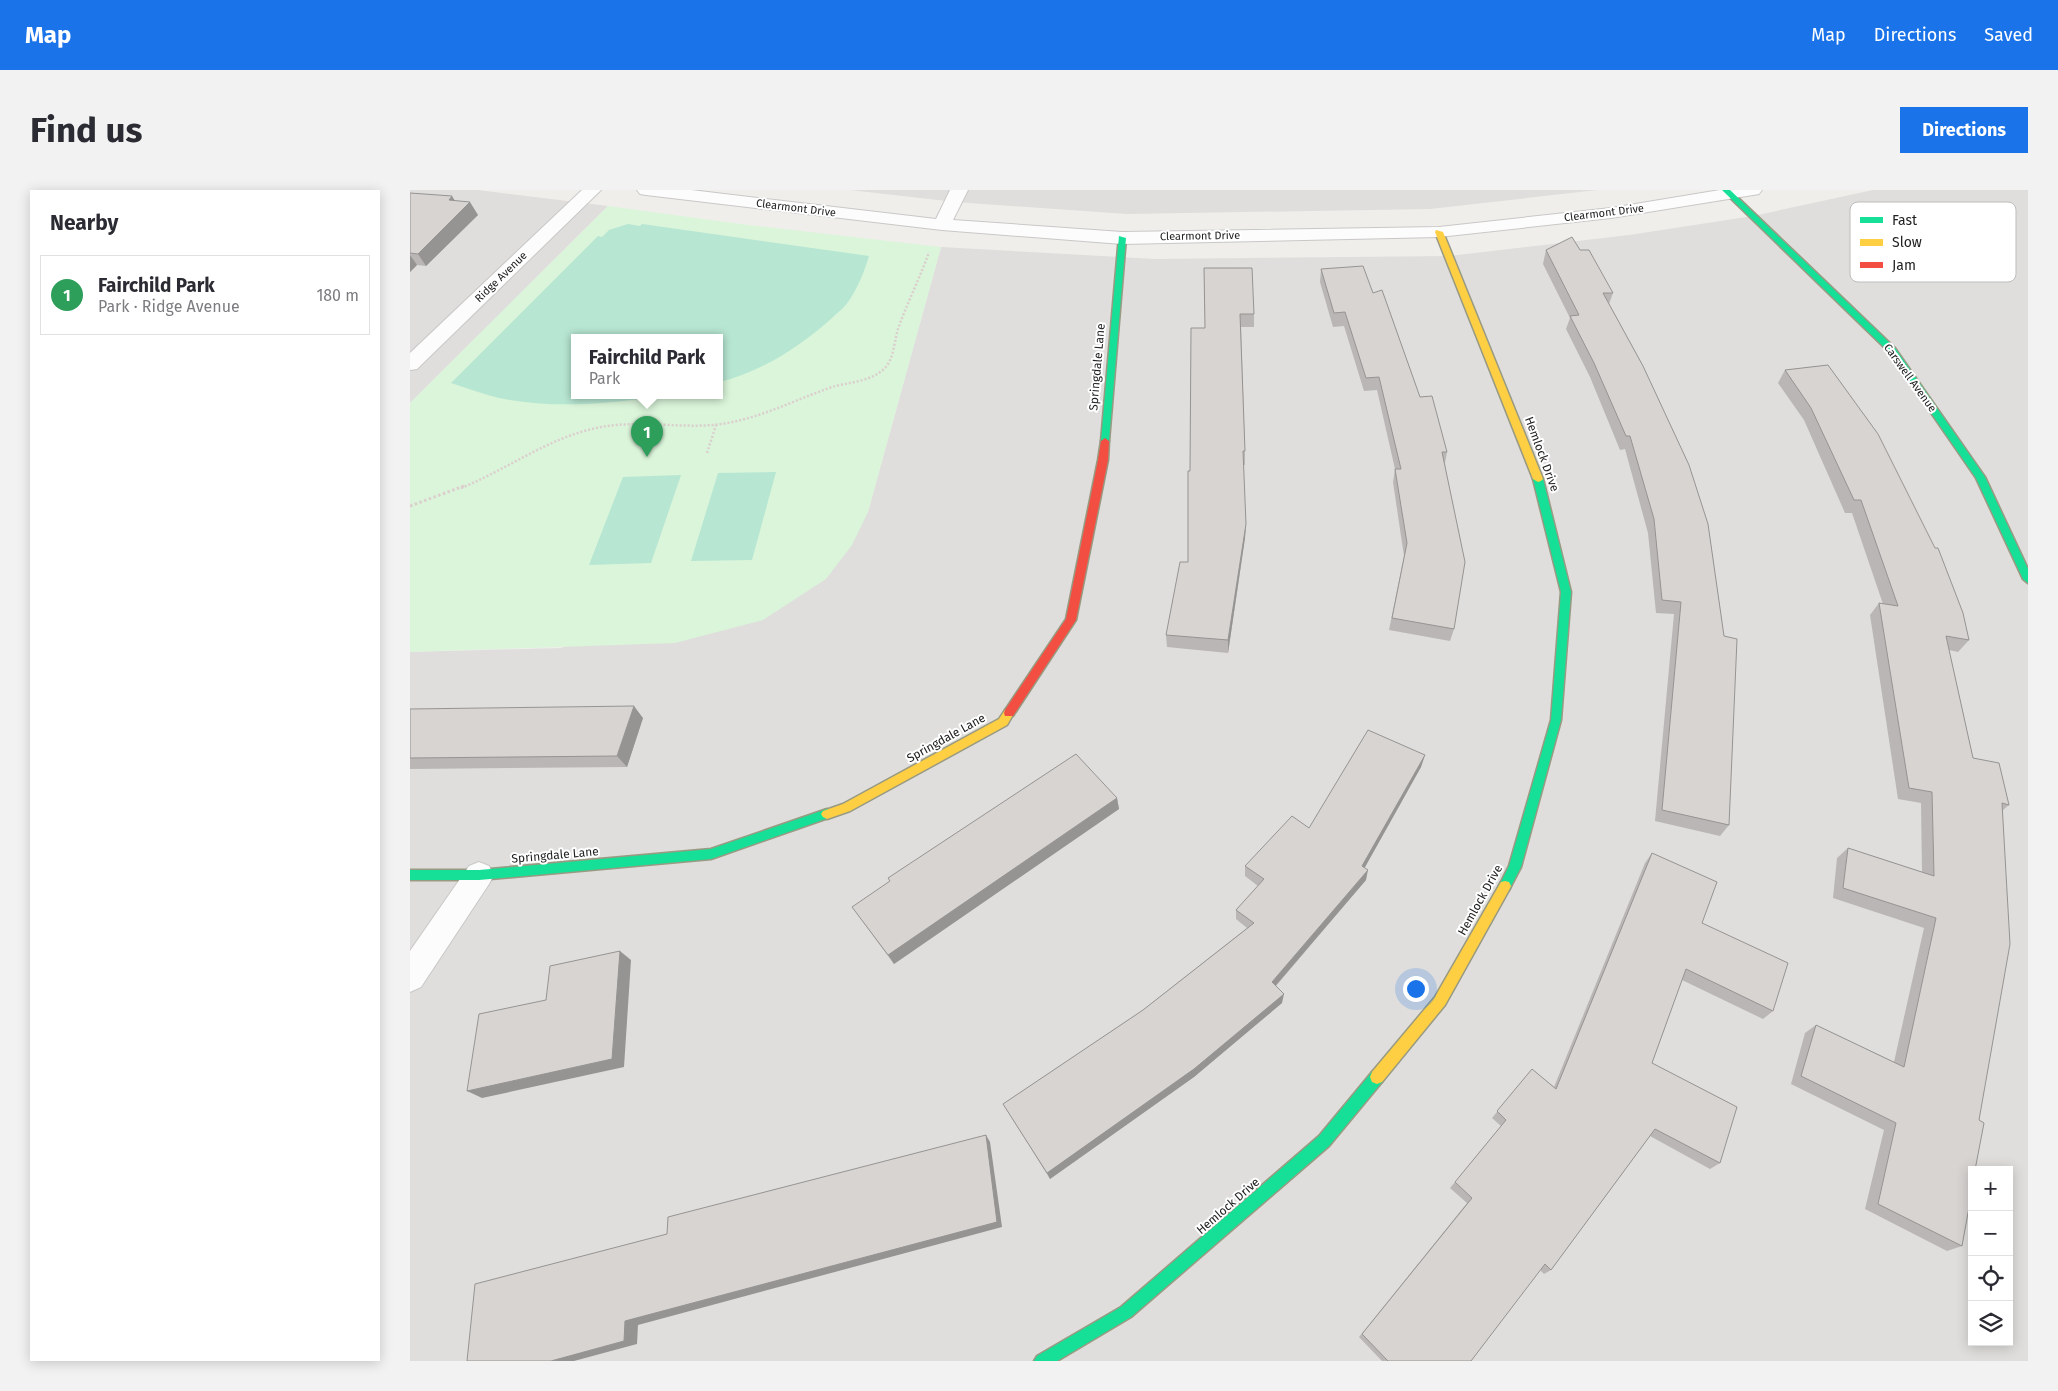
<!DOCTYPE html>
<meta charset="utf-8">
<style>
body{margin:0;font-family:"Fira Sans",sans-serif;background:#f2f2f3;color:#2b2b33}
.controls{position:absolute;right:15px;bottom:15px;display:grid;overflow:hidden;border-radius:0px;box-shadow:0 2px 12px #0003}
.controls button{width:45px;height:45px;display:grid;place-items:center;padding:0;border:0;border-bottom:1px solid #e1e1e2;background:#fff;color:#2b2b33;font:25px sans-serif}
.you{position:absolute;left:1005px;top:798px;width:18px;height:18px;margin:-12px;border:4px solid #fff;border-radius:50%;background:#1a73e8;box-shadow:0 0 0 8px #1a73e833}
.badge{display:grid;place-items:center;width:32px;height:32px;border-radius:50%;background:#1a73e8;color:#fff;font-size:16px;font-weight:700}
.pin{position:absolute;translate:-50% -41px;filter:drop-shadow(0 1px 2px #0008)}
.pin::after{content:'';position:absolute;top:26px;width:18px;height:15px;background:inherit;clip-path:polygon(0 0,100% 0,50% 100%)}
.popup{position:absolute;left:161px;top:144px;width:152px;height:65px;box-sizing:border-box;display:grid;place-content:center;border-radius:0px;background:#fff;filter:drop-shadow(0 1px 4px #0005);font-size:16px;white-space:nowrap;color:#7c7c81}
.popup b{font-size:19px;color:#2b2b33}
.popup::after{content:'';position:absolute;left:50%;top:100%;margin-left:-10px;border:10px solid transparent;border-top-color:#fff}
.list{margin:0;padding:0;list-style:none}
h2{display:flex;justify-content:space-between;align-items:center;height:65px;margin:0;padding:0 20px;font-size:21px}
h2 small{font-size:16px;font-weight:400;color:#7c7c81}
.list li{display:grid;grid-template-columns:32px 1fr auto;gap:15px;align-items:center;box-sizing:border-box;height:80px;margin:0 10px 10px;padding:0 10px;border:1px solid #e1e1e2;border-radius:0px}
.list b{display:block;font-size:19px;white-space:nowrap}
.list p{margin:0;font-size:16px;white-space:nowrap;color:#7c7c81}
.list em{font-size:16px;font-style:normal;color:#7c7c81}
.icon{flex:none;width:28px;height:28px;fill:none;stroke:currentColor;stroke-width:2;stroke-linecap:round;stroke-linejoin:round}
.map{position:relative;flex:none;width:1618px;height:1171px;overflow:hidden;border-radius:0px}
header{display:flex;align-items:center;gap:30px;box-sizing:border-box;height:70px;padding:0 25px;background:#1a73e8;color:#fff}
header strong{font-size:24px}
nav{display:flex;gap:28px;margin-inline-start:auto;font-size:18px}
.intro{display:flex;align-items:center;justify-content:space-between;box-sizing:border-box;height:120px;padding:0 30px}
h1{margin:0;font-size:35px}
.button{padding:12px 22px;border-radius:0px;background:#1a73e8;color:#fff;font-size:18px;font-weight:700}
main{display:flex;gap:30px;padding:0 30px}
aside{flex:1;background:#fff;border-radius:0px;box-shadow:0 2px 12px #0003}
.map>svg:first-child{display:block}
.residential{fill:#dfdedc;fill-rule:evenodd}
.park{fill:#daf5da;fill-rule:evenodd}
.pitch{fill:#b7e6d2}
.lines{fill:none;stroke-linecap:round;stroke-linejoin:round}
.street-casing{stroke:#c9c8c7;stroke-width:2}
.fast-casing{stroke:#999a82;stroke-width:3}
.slow-casing{stroke:#999a82;stroke-width:3}
.jam-casing{stroke:#999a82;stroke-width:3}
.path-far1{stroke:#dccecd;stroke-width:2.5;stroke-dasharray:2 2;stroke-linecap:butt}
.path{stroke:#dccecd;stroke-width:3;stroke-dasharray:2.5 2.5;stroke-linecap:butt}
.street{fill:#fdfcfc;fill-rule:evenodd}
.fast{fill:#16e098;fill-rule:evenodd}
.slow{fill:#ffcf43;fill-rule:evenodd}
.jam{fill:#f24e42;fill-rule:evenodd}
.wall{fill:#b9b6b5}
.shaded-wall{fill:#969493}
.building{fill:#d7d4d2;stroke:#969493}
.labels{text-anchor:middle;dominant-baseline:central;stroke-width:4;stroke-linejoin:round;paint-order:stroke}
.far-street-label{font-size:11px;fill:#222;stroke:#fff}
.street-label{font-size:12px;fill:#222;stroke:#fff}
.key{fill:#fff;stroke:#bdbdbd;stroke-width:1}
.key-label{font-size:14px;fill:#222}
</style>
<header>
<strong>Map</strong>
<nav><a>Map</a><a>Directions</a><a>Saved</a></nav>
</header>
<div class="intro"><h1>Find us</h1><a class="button">Directions</a></div>
<main>
<aside>
<h2>Nearby<small></small></h2>
<ul class="list">
<li><span class="badge" style="background:#2e9e5b">1</span><div><b>Fairchild Park</b><p>Park · Ridge Avenue</p></div><em>180 m</em></li>
</ul>
</aside>
<div class="map">
<svg width="1618" height="1171" viewBox="0 0 1618 1171">
<rect width="100%" height="100%" fill="#f0eeeb"/>
<path class="residential" d="M0 0H68L198 16 0 213Z
M440 0H1188L1020 19 717 24 545 12Z
M1463 0H1618V1171H0V462L151 458 458 322 531 57 745 69 1039 66 1219 45 1343 26ZM1562 980H1599V1152H1562Z"/>
<path class="park" d="M198 16 338 35 531 57 458 322 442 355 416 389 353 430 265 453 0 462V213ZM164 148H310V206H164Z"/>
<path class="pitch" d="M218 34 230 36 232 34 459 66C454 82 448 98 438 112 434 118 427 123 422 128 390 157 352 181 310 192V148H164V206H251C198 214 142 219 89 208 73 204 57 198 41 193L188 46 192 47 199 40Z
M366 282 342 370 281 371 308 283Z
M271 285 241 373 179 375 213 287Z"/>
<g class="lines">
<g class="street-casing">
<path id="street" d="M172 0H191L7 179 0 180V163Z
M227 0H281L526 29 540 0H558L543 30 712 42 1029 37 1201 18 1310 0H1352L1349 4 1343 5 1201 28 1029 47 712 54 532 40 236 5 230 4Z
M69 672 79 676 84 685 79 694 11 797 0 802V761L59 676Z"/>
</g>
<g class="fast-casing">
<path id="fast" d="M1312 0H1320L1485 158 1575 287 1618 379V393L1613 389 1566 288 1479 162Z
M709 46 716 48 699 251 695 254 691 251Z
M1128 286 1133 289 1161 402 1151 530 1111 677 1099 700 1095 701 1091 700 1089 696 1099 676 1141 530 1151 402 1123 289Z
M417 619 421 621 423 624 421 627 301 669 69 690H0V680H69L301 659Z
M967 880 972 882 974 887 972 892 919 956 721 1127 647 1171H624L627 1166 711 1117 909 946 962 882Z"/>
</g>
<g class="slow-casing">
<path id="slow" d="M1026 40 1033 42 1133 289 1131 291 1128 292 1123 289 1025 42Z
M599 519 604 523 597 535 440 621 417 629 413 627 411 624 413 621 433 614 589 529 595 520Z
M1095 691 1099 692 1101 696 1099 700 1035 815 972 892 967 894 962 892 960 887 962 882 1025 807 1091 692Z"/>
</g>
<g class="jam-casing">
<path id="jam" d="M695 248 699 251 698 270 666 430 603 526H595L594 523 595 520 656 429 688 270 691 251Z"/>
</g>
<path class="path-far1" d="M297 263 306 235
M51 298C96 280 135 250 182 239 222 229 263 238 303 235 345 231 382 211 422 197 439 192 461 192 475 178 484 168 484 152 488 139 497 113 510 88 519 62"/>
<path class="path" d="M0 316 54 296"/>
<use href="#street" class="street"/>
<use href="#fast" class="fast"/>
<use href="#slow" class="slow"/>
<use href="#jam" class="jam"/>
</g>
<path class="wall" d="M0 3 45 11 68 25 16 76 7 75 0 82Z
M1136 60H1170L1203 103 1199 114 1233 176 1319 635 1310 646 1245 631 1264 424 1246 423 1238 343 1215 259 1210 260 1180 187 1156 139 1160 128 1133 74Z
M794 78 844 124V137H831L835 261V275H833L836 334 835 348 818 463 757 457 756 445 778 372 780 281 795 138Z
M911 79 963 103 1010 207 1037 262 1035 273 1044 439 1040 451 979 440 994 366 983 292 985 279 967 200 954 201 934 136 923 137 910 92Z
M1418 175 1559 450 1548 462 1539 460 1563 568 1599 615 1593 620 1569 930 1552 1056 1537 1061 1455 1019 1474 940 1381 894 1395 843 1406 835 1484 872 1514 738 1423 708 1427 668 1438 658 1512 682 1511 613 1488 609 1460 425 1469 413 1473 414 1442 323H1435L1394 230 1368 193 1375 180Z
M0 519 233 528 217 577 0 579Z
M1015 565 1011 577 955 677 956 690 866 796 872 813 784 887 640 989 593 914 733 820 837 738 826 729V720L848 696 835 686V676L899 638Z
M707 608 709 619 484 774 442 717Z
M1242 663 1292 733 1363 821 1353 829 1272 790 1242 873 1310 973 1300 979 1240 946 1141 1080 1134 1084 1130 1080 1061 1171H972L949 1147 1057 1013 1040 998 1091 936 1082 928 1122 879 1144 897 1235 673Z"/>
<path class="shaded-wall" d="M42 6 50 19 39 10Z
M60 12 68 25 16 76 8 64Z
M0 65 7 75 0 82Z
M836 334 835 348 818 463V450Z
M224 516 233 528 217 577 207 566Z
M1015 565 1011 577 950 686 952 676Z
M707 608 709 619 484 774 478 765Z
M958 680 956 690 861 801 862 792Z
M210 761 221 770 214 877 72 908 57 901Z
M874 804 872 813 784 887 640 989 637 983Z
M576 945 580 952 592 1037 228 1135 227 1154 164 1171H141L215 1131Z"/>
<path class="building" d="M0 3 42 6 39 10 60 12 8 64 0 63Z
M1162 47 1170 60H1179L1203 103H1193L1233 176 1279 275 1298 334 1314 446 1327 449 1319 635 1252 620 1271 412 1252 410 1244 329 1220 246H1216L1184 173 1160 126 1169 125 1136 60Z
M953 76 963 103 972 100 1010 207 1022 206 1037 262H1032L1055 372 1044 439 982 428 997 353 985 279H991L969 187 956 188 935 122 924 123 911 79Z
M794 78H842L844 124H830L835 261H833L836 334 818 450 756 445 770 372H778V281H780L781 138H795Z
M1418 175 1468 244 1525 358H1528L1553 423 1559 450 1536 446 1563 568 1589 573 1599 615 1592 613 1600 754 1569 930 1574 933 1565 980H1562V1001L1552 1056 1468 1014 1486 933 1391 886 1406 835 1494 877 1526 728 1433 698 1438 658 1524 686 1522 602 1499 598 1469 413 1488 416 1451 310H1444L1401 218 1375 180Z
M224 516 207 566 0 568V519Z
M958 540 1015 565 952 676 958 680 862 792 874 804 784 879 637 983 593 914 733 820 844 733 826 720 854 689 835 676 882 626 899 638Z
M666 564 707 608 478 765 442 717 480 691 478 688Z
M1242 663 1307 692 1292 733 1378 773 1363 821 1276 779 1242 873 1327 917 1310 973 1245 939 1141 1080 1135 1074 1061 1171H978L952 1144 1062 1008 1045 992 1096 930 1087 921 1122 879 1146 899Z
M210 761 202 869 57 901 69 824 136 810 140 776Z
M576 945 587 1032 215 1131 214 1151 141 1171H57L65 1094 257 1044 258 1027Z"/>
<g class="labels">
<g class="far-street-label">
<text transform="translate(386 18) rotate(7)">Clearmont Drive</text>
<text transform="translate(1194 23) rotate(-7)">Clearmont Drive</text>
<text transform="translate(790 46) rotate(-1)">Clearmont Drive</text>
<text transform="translate(91 87) rotate(-44)">Ridge Avenue</text>
<text transform="translate(1500 188) rotate(54)">Carswell Avenue</text>
</g>
<g class="street-label">
<text transform="translate(687 177) rotate(-85)">Springdale Lane</text>
<text transform="translate(1132 264) rotate(70)">Hemlock Drive</text>
<text transform="translate(536 548) rotate(-29)">Springdale Lane</text>
<text transform="translate(145 665) rotate(-5)">Springdale Lane</text>
<text transform="translate(1070 710) rotate(-61)">Hemlock Drive</text>
<text transform="translate(818 1016) rotate(-41)">Hemlock Drive</text>
</g>
</g>
<rect x="1440" y="12" width="166" height="80" rx="8" class="key"/>
<rect x="1450" y="27" width="23" height="6" fill="#16e098"/>
<rect x="1450" y="49" width="23" height="7" fill="#ffcf43"/>
<rect x="1450" y="72" width="23" height="6" fill="#f24e42"/>
<g class="key-label">
<text x="1482" y="35">Fast</text>
<text x="1482" y="57">Slow</text>
<text x="1482" y="80">Jam</text>
</g>
</svg>
<div class="controls">
<button>+</button>
<button>−</button>
<button><svg class="icon" aria-label="locate" viewBox="0 0 24 24"><circle cx="12" cy="12" r="6"/><path d="M12 2v4M12 18v4M2 12h4M18 12h4"/></svg></button>
<button><svg class="icon" aria-label="layers" viewBox="0 0 24 24"><path d="M12 4l9 5-9 5-9-5zM3 14l9 5 9-5"/></svg></button>
</div>
<div class="you"></div>
<div class="pin badge" style="left:237px;top:267px;background:#2e9e5b">1</div>
<div class="popup"><b>Fairchild Park</b>Park</div>
</div>
</main>
